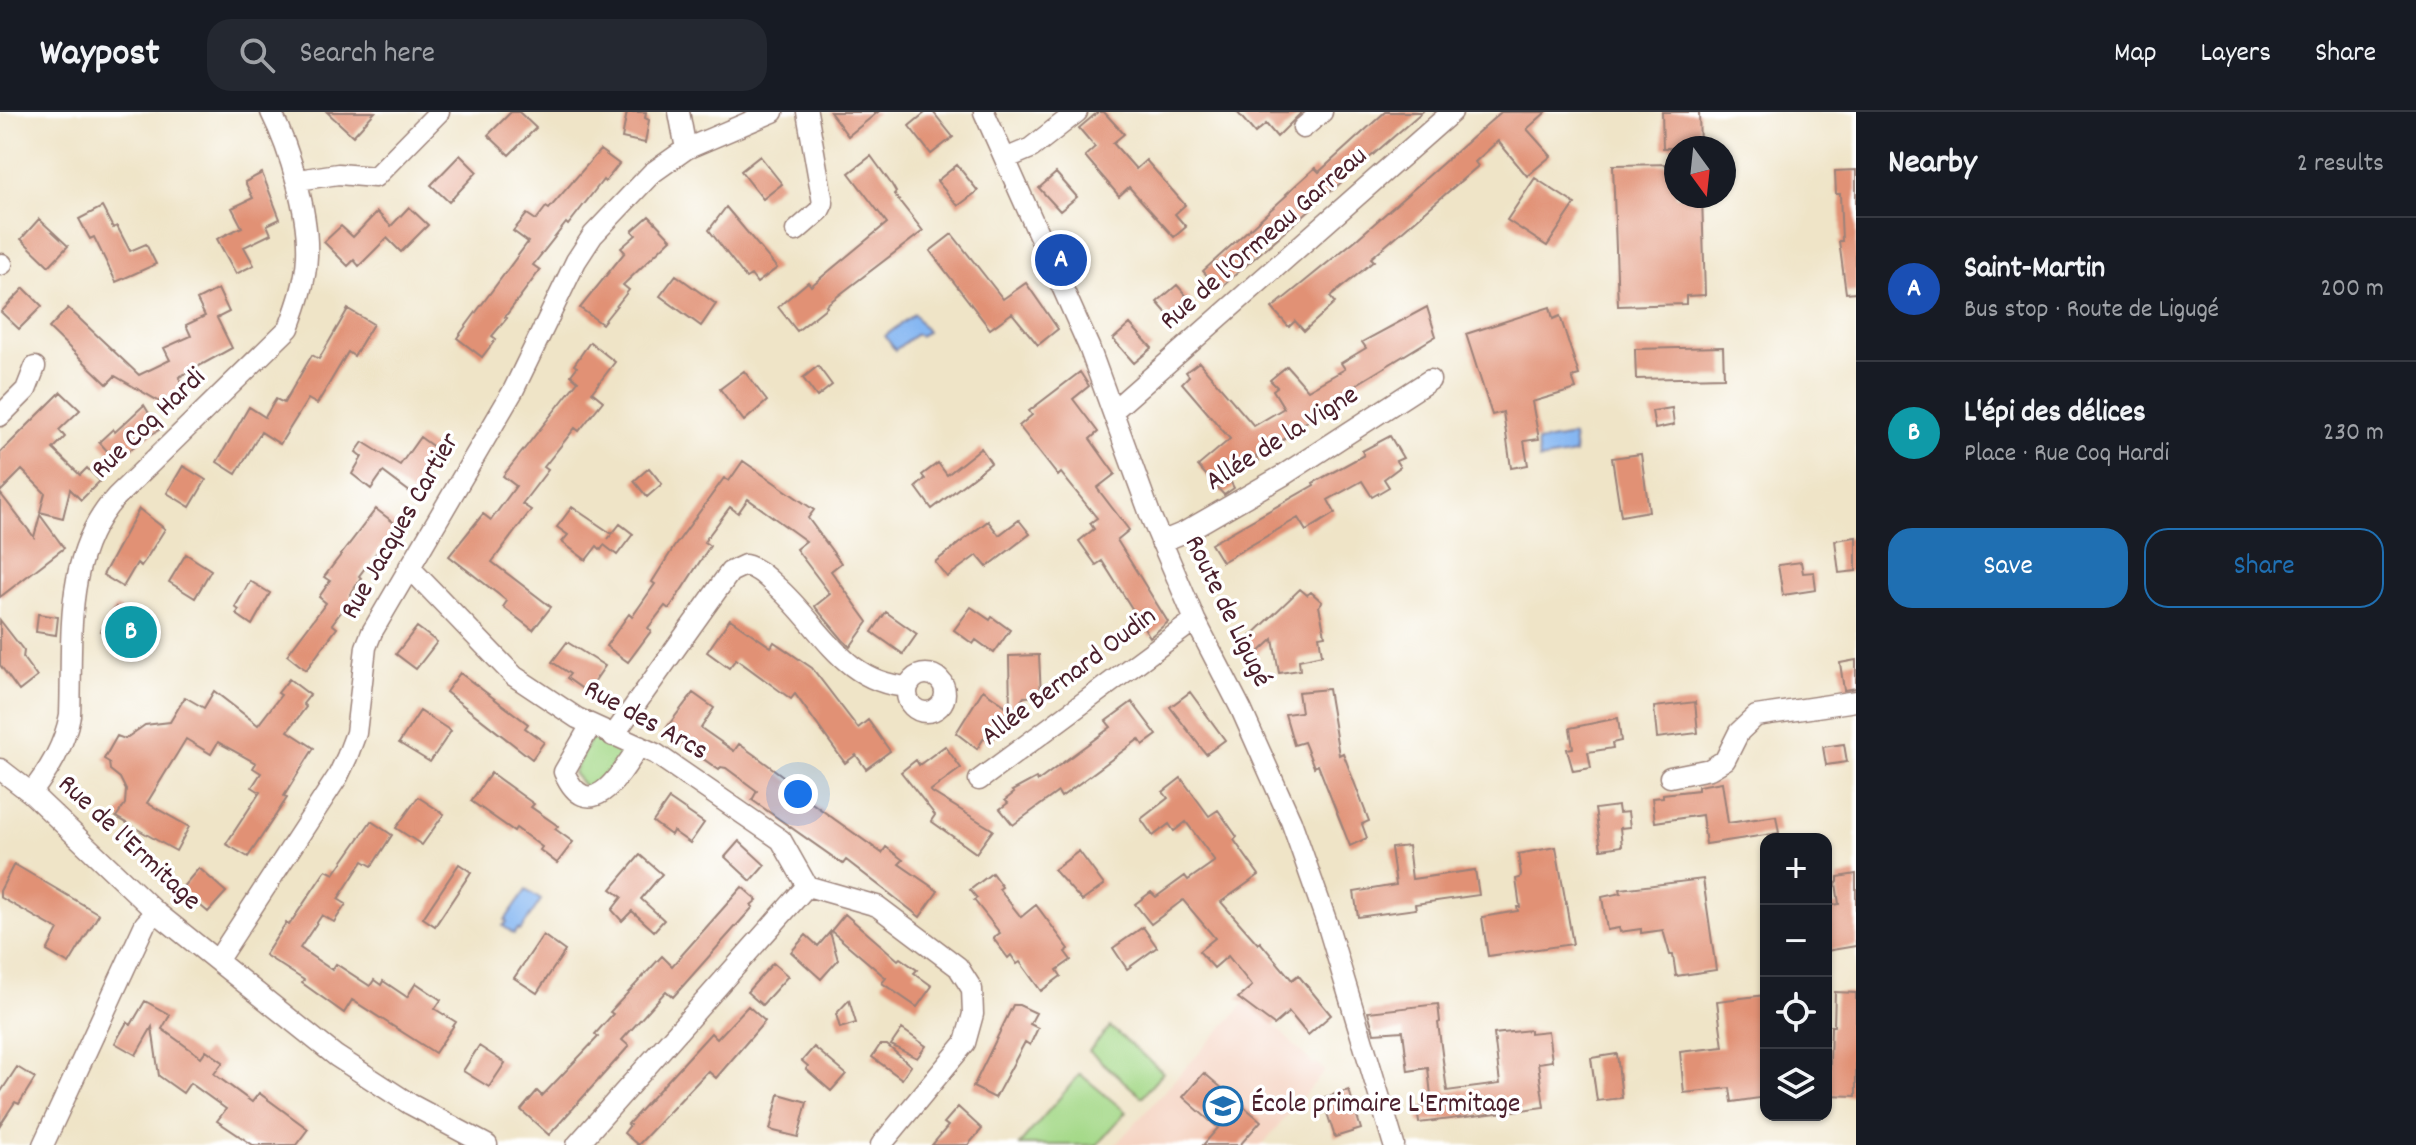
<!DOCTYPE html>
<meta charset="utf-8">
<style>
body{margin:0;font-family:Dekko,sans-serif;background:#242831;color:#f1f3f6}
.controls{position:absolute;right:24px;bottom:24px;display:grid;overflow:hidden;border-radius:16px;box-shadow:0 2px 6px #0004}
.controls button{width:72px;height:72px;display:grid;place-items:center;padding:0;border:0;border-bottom:2px solid #363941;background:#171b24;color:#f1f3f6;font:40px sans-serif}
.compass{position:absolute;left:1664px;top:24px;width:72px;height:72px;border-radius:50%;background:#171b24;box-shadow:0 2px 6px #0004;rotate:165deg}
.you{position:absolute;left:798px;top:682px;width:28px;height:28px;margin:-20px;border:6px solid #fff;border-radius:50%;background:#1a73e8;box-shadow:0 0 0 12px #1a73e833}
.badge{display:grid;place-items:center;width:52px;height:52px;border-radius:50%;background:#1f6fb2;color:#fff;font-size:26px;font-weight:700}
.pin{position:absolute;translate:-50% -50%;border:4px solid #fff;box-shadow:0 2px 8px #0006}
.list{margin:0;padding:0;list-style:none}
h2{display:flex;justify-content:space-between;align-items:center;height:104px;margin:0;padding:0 32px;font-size:34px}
h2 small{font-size:26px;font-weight:400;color:#9ea1a6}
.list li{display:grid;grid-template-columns:52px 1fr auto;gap:24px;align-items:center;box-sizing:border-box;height:144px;padding:0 32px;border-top:2px solid #363941}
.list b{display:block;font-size:30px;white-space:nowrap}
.list p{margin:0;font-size:26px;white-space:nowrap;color:#9ea1a6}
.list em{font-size:26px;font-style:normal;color:#9ea1a6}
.actions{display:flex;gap:16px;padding:24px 32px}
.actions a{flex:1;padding:18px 0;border:2px solid #1f6fb2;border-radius:24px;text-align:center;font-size:28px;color:#1f6fb2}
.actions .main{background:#1f6fb2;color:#fff}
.icon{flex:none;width:44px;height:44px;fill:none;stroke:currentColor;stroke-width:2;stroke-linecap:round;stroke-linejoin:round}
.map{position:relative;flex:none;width:1856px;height:1033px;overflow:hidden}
header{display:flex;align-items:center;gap:48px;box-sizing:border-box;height:112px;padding:0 40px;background:#171b24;border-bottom:2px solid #363941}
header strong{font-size:38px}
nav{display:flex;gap:44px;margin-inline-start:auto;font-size:28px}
.search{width:560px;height:72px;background:#242831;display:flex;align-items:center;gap:20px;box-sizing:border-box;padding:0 28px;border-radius:24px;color:#9ea1a6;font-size:30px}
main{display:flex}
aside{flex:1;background:#171b24}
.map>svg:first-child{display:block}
.built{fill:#f5d3c1}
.green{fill:#a5d989;stroke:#787c5a;stroke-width:2}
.water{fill:#86b7f2;stroke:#686b8e;stroke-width:2}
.building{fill:#e19174}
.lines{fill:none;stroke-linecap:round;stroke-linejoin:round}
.minor-casing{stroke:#9c8279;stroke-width:23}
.minor{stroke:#fff;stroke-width:20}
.labels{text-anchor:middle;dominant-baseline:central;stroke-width:7;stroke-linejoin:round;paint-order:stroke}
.street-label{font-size:28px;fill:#4a1f2b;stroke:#fff}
.poi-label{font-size:28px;fill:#4a1f2b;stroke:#fff;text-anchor:start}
</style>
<header>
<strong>Waypost</strong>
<div class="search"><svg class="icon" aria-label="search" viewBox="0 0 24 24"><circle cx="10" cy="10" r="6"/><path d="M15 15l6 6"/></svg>Search here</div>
<nav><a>Map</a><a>Layers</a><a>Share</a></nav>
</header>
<main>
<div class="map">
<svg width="1856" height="1033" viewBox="0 0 1856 1033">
<rect width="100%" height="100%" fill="#fff"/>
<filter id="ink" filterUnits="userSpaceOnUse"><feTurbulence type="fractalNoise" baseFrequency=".0125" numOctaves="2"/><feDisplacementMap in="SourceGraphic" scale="16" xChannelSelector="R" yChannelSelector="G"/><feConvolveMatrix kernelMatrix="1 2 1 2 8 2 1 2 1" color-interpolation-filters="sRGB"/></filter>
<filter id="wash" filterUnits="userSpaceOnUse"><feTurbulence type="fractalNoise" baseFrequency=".006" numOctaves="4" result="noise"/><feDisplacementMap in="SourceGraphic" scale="32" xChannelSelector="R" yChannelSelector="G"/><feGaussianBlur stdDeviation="1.8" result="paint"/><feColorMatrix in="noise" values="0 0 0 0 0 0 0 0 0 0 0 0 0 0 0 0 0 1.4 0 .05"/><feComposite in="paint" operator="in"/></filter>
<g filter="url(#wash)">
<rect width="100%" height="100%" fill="#efe4c7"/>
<path class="built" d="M1244 892 1274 913 1314 953 1316 951 1325 959 1262 1033H1115Z"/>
<path class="green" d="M590 627H596L621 640 623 645 600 677 584 674 573 661Z
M1110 915 1163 960 1142 985 1089 939Z
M1080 962 1126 1000 1097 1033H1019Z"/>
<path class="water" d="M914 202 927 220 919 224 916 222 895 238 885 224Z
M1573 324 1575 342 1539 348 1537 330Z
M526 778 541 788 520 819 518 817 514 822 503 814 507 810 505 808Z"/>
<g id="blocks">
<path class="building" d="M327 0H375L353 24Z
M511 0H519L536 16 509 43 488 23Z
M627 0H646L645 6 649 8 645 31 622 26Z
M830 0H878L848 24Z
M926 0H933L953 25 931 42 909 14Z
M1098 0H1104L1124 22 1113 31 1136 57 1146 48 1185 93 1175 102 1186 115 1174 125 1129 75 1119 84 1085 44 1095 35 1079 16Z
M1237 0H1302L1277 25 1266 12 1255 21Z
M1385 0H1422L1219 177 1203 159 1287 83 1286 82 1315 56 1319 60Z
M1501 0H1546L1527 17 1551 44 1527 64 1498 29 1475 50 1478 54 1371 146 1374 149 1330 185 1335 191 1304 219 1295 209 1289 215 1272 196 1358 126Z
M1662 0H1699L1700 36H1663Z
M600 38 619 52 605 70 603 68 568 113 566 111 533 153 540 158 505 205 507 206 492 224 496 227 482 245 457 226 528 130 513 119 527 102 536 108 546 95 549 97Z
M460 43 477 60 449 90 431 73Z
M760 44 782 72 763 87 741 59Z
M871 44 892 73 896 80 894 82 923 119 826 193 827 195 797 219 778 195 808 170 811 174 887 111 849 61Z
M1676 52V84H1702L1705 183 1686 184V192L1618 194 1613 53Z
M957 53 978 79 958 94 937 69Z
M1856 58V180L1846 181 1839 129H1842L1840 82H1836L1835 59Z
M262 61 280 107 267 113 271 122 244 135 254 153 236 162 217 127 242 115 232 96 253 86 245 70Z
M1056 61 1077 85 1060 99 1039 76Z
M1535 66 1575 92 1547 134 1507 108Z
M102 95 113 116 117 114 130 139 146 132 156 152 116 170 94 125 90 127 79 107Z
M409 95 428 113 401 140 387 126 359 154 354 148 348 154 324 130 341 114 353 125 377 100 391 114Z
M726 95 777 156 757 171 751 163 746 166 709 118Z
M649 104 671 127 623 173 629 178 602 212 580 196 625 140 621 136 636 123 632 119Z
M39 107 68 134 49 154 21 127Z
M952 122 1003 187 1026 171 1058 217 1038 233 1012 201 990 217 930 139Z
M676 163 716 192 701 214 660 184Z
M1177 173 1197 196 1177 213 1157 190Z
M24 176 42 194 19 217 1 200Z
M218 177 229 200 217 206 232 236 179 265 186 279 162 291 115 264 107 272 49 216 68 196 139 263 170 248 164 236 191 224 186 213 205 204 197 188Z
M1427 195 1436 224 1339 283 1343 289 1299 314 1301 317 1256 344 1259 349 1229 367 1234 376 1224 383 1198 354 1230 327 1182 271 1189 264 1186 260 1199 250 1254 314 1284 296 1273 278 1277 275 1270 268 1287 254 1308 278 1345 257 1341 251 1366 236 1362 230Z
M1550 195 1553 207 1560 204 1579 263 1572 265 1576 277 1532 290 1539 327 1524 329 1528 353 1511 356 1503 300 1492 303 1466 222Z
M348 197 373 212 354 244 348 240 317 292 308 287 280 332 261 320 236 362 217 350 249 295 265 305 276 287 284 291 312 243 319 247Z
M1130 212 1152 236 1134 251 1113 227Z
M590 230 615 250 592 280 603 289 579 319 575 316 544 355 548 358 522 392 531 398 492 450 551 495 533 518 503 495 507 489 449 444 483 402 491 408 516 374 503 364 578 269 571 263 577 255 574 253Z
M1723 235 1724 265 1636 267 1635 237Z
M818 254 832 273 817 285 803 266Z
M744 259 767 289 744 309 720 277Z
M1080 260 1089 274 1073 287 1098 320 1090 327 1115 362 1097 376 1129 418 1117 428 1168 510 1150 525 1102 449 1096 453 1079 429 1094 417 1090 411 1097 406 1061 361 1058 364 1019 314 1032 303 1029 299Z
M61 280 80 298 59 318 65 325 53 337 80 363 87 356 100 369 81 388 70 377 63 406 40 400 45 381 22 358 0 380V341Z
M144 293 159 318 140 329 120 347 114 340 111 343 99 330 113 317 115 320Z
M1672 296 1674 313 1655 317 1652 299Z
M1390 324 1403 346 1396 349 1400 355 1384 367 1389 375 1372 385 1362 369 1328 388 1335 401 1306 419 1298 406 1222 450 1211 432 1314 373 1313 371 1364 343 1362 339Z
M420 325 442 341 414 383 383 360 371 377 352 362 362 345 356 340 363 330 400 353Z
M981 336 991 351 932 397 916 375 925 367 922 363 938 351 947 363Z
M1641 342 1649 399 1621 404 1612 346Z
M743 349 814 398 808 406 841 451 831 459 868 510 850 535 843 528 816 496 815 494 830 482 796 437 806 429 748 387 738 401 730 395 704 430 710 434 669 497 665 494 648 516 651 519 628 550 606 534 629 502 632 505 655 472 652 470 674 435 724 366 729 369Z
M183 354 206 368 190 395 167 381Z
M649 356 662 372 647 385 634 369Z
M0 381 34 425 40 403 64 436 0 485Z
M572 395 612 422 608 427 620 412 633 422 617 443 604 433 601 438 597 434 586 448 562 430 568 423 557 415Z
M139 397 165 417 146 447 141 454 137 451 123 475 103 463Z
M376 397 397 413 359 464 361 466 350 483 352 485 332 512 337 516 306 558 287 543 326 491 319 485 330 469 324 465Z
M1019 408 1030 422 987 455 977 443 947 465 935 450 988 409 999 423Z
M1856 425V459L1839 461 1835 428Z
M186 442 211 458 195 486 169 470Z
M1801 450 1803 461 1814 460 1816 478 1783 483 1778 453Z
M250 469 270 481 252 513 236 502 239 498 235 495Z
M1300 477 1307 483 1311 480 1322 490 1319 494 1325 523 1319 524 1322 543 1299 548 1300 558 1279 561 1273 527 1257 542 1245 530Z
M116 495 160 521 146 545 101 519Z
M971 495 990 508 992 505 1010 518 994 541 976 528 973 532 954 518Z
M886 500 917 522 903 542 872 520Z
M38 502 58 505 56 523 36 520Z
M730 507 771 535 774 530 812 556 858 616 868 608 890 639 866 657 856 643 845 651 795 582 791 587 736 547 729 556 707 540Z
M0 508 24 539 23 546 37 565 19 579 0 553Z
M417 515 437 530 416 557 396 542Z
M567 530 605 554 587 580 567 566 570 562 552 550Z
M1039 543 1041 584 1024 585 990 631 984 626 977 637 956 621 983 578 1010 597 1009 544Z
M1856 548V576L1844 578 1840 551Z
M460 561 528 612 525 616 544 630 532 647 446 580Z
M289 567 310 583 303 592 306 595 288 619 314 636 284 684 287 686 248 745 226 732 260 680 252 675 261 661 253 656 256 651 218 630 211 642 186 627 147 691 189 715 176 739 116 705 125 692 126 678 120 666 110 658 109 650 104 647 117 624 125 627 145 613 170 610 185 585 204 596 214 579 258 613 281 583 278 581Z
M1328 577 1339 643 1343 641 1369 709 1362 712 1367 726 1350 734 1318 653 1314 655 1304 630 1294 633 1285 602 1301 600 1298 580Z
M1190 580 1225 628 1206 642 1170 595Z
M693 581 714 596 701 616 734 639 739 632 756 644 791 670 788 674 882 741 886 735 903 748 899 752 938 779 920 805 846 748 843 752 752 688 757 679 726 656 721 655 719 658 664 619Z
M1132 590 1157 623 1143 633 1139 627 1061 685 1058 680 1013 713 1000 697 1008 691 1005 688 1014 681 1012 679 1036 666 1038 669 1111 615 1106 609Z
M1695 590 1698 621 1657 626 1654 595Z
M420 599 451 619 430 650 399 631Z
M1618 606 1621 629 1612 631 1613 636 1588 640 1591 656 1573 659 1567 637 1573 636 1570 616Z
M1844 632 1847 650 1826 653 1823 635Z
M945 634 961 656 930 679 993 718 976 741 931 709 935 703 901 660 916 648 919 653Z
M491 661 534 692 531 695 558 714 555 717 573 730 557 751 540 738 542 735 516 716 514 719 471 689Z
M1181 666 1209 704 1218 698 1237 725 1234 728 1259 763 1221 790 1258 832 1260 830 1292 868 1298 863 1331 903 1308 923 1289 900 1274 913 1238 886 1252 874 1228 844 1214 856 1199 839 1215 826 1183 788 1151 812 1135 792 1151 780 1156 785 1185 764 1188 768 1215 749 1186 710 1174 719 1169 712 1153 724 1141 707 1168 686 1163 680Z
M1722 670 1728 711 1776 704 1779 721 1706 732 1702 703 1655 710 1652 686 1663 685V682L1698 678V674Z
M418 685 444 702 422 733 396 716Z
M669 687 704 711 690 731 673 719 671 723 653 710Z
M1618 694 1619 701 1628 700 1630 715 1620 716 1622 734 1601 737 1595 697Z
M371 709 392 723 372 754 363 749 338 787 346 792 334 810 322 803 300 836 332 858 336 852 370 874 374 868 381 873 383 869 407 885 416 871 441 888 435 897 456 910 435 941 352 888 344 901 302 871 304 868 265 843 286 811 289 813 326 758 334 762Z
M739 729 765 753 751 769 725 745Z
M1408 734 1412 767 1475 758 1479 783 1415 792 1416 797 1358 805 1354 780 1396 773 1391 736Z
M1556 735 1573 832 1488 844 1482 805 1518 799 1517 795H1520L1516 767 1520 766 1521 762 1518 742Z
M1079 739 1104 773 1082 789 1054 758Z
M640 743 662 762 641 787 664 808 654 819 632 799 622 809 612 798 622 785 611 777Z
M14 752 99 802 69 852 47 839 58 818 0 785V779Z
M459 752 471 760 435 814 423 806Z
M199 756 226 780 208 800 181 777Z
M992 761 1002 775 999 777 1021 805 1036 793 1069 837 1065 840 1071 848 1057 858 1061 864 1041 879 1020 850 1017 852 1011 843 1008 846 993 826 1000 821 974 788 977 786 970 778Z
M1856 762V834L1826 839V794L1839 792 1836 771 1838 770V765Z
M1703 767 1716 858 1676 864 1673 843H1670L1663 818 1641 821V817L1620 820 1619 816 1607 818 1602 785 1621 781 1620 777Z
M742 775 757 788 751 793 753 795 673 885 666 879 622 928 629 934 549 1023 521 998 537 979 542 984 598 925 595 922 613 902 610 900 662 844 672 854Z
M845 802 898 848 900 846 917 858 914 861 932 874 917 895 882 871 886 866 831 819Z
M1143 815 1157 835 1127 857 1113 836Z
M830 820 838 848 821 867 791 840 806 823 818 834Z
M543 823 565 839 537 881 514 866Z
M773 851 788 864 762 893 747 880Z
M1835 880 1856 881V984L1829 983 1831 914H1834Z
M1766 883V985L1732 990 1730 976 1684 981 1680 940 1723 935 1717 889Z
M849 888 856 911 840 916 836 902Z
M145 889 170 903 162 917 201 945 206 938 223 950 214 962 252 990 259 981 308 1017 296 1033H253L217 1009 226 997 190 971 183 981 159 964 152 915 136 943 115 931 127 910 131 913Z
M1438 892 1440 910 1438 911 1447 979 1500 972 1494 922 1530 918V921L1548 919 1552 949 1538 951 1544 995 1419 1011 1417 996 1432 993 1428 956 1408 959 1403 919 1374 921 1368 900Z
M1013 893H1019L1036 901 1030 912 1038 916 1030 933 1025 930 995 986 973 975Z
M748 894 765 909 716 966 708 959 638 1033 624 1021 630 1013 628 1012 711 921 717 927Z
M902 917 926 934 917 946 891 933Z
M880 933H887L911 954 902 967 872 945Z
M479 934 505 951 489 975 463 959Z
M814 935 846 962 831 979 806 957 808 954 802 949Z
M1617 942 1622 986 1597 989 1591 946Z
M17 955 35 966 19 992 15 990 0 1013V981Z
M1204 961 1261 1009 1240 1033H1203L1218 1016 1183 985Z
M1349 978 1361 1017 1335 1025 1322 986Z
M779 982 807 990 798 1025 770 1018Z
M958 995 982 1017 968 1033H932L948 1014 944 1011Z"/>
</g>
</g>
<g filter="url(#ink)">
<use href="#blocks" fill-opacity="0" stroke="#9c8279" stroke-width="2"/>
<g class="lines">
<g class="minor-casing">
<path id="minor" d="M679 0 686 37
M984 0 1089 235 1151 405 1195 508 1241 597 1291 709 1327 811 1394 1033
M1303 16 1322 0
M1005 47 1031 36 1077 0
M298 68 338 62 375 65 439 0
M796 119 819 99 823 91 807 0
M0 153 2 152
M1114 298 1452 0
M0 304 26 278 35 255
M1161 430 1185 420 1282 364 1430 268
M409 455 514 564 577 606 656 642 781 728 807 774 577 1033
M907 581a19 19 0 1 1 38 0a19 19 0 1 1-38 0Z
M591 613 564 660C589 716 621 662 639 634
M613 624 730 460 745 453C758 456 767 466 776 474 821 513 841 570 908 575
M0 657 31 681 156 800 336 944 410 992 487 1033
M1670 665 1710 657 1725 648 1739 620 1756 604 1856 589
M979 668 1195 508
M31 681C50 657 64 634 70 603 73 528 62 444 116 385L289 216C298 192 306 169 307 144 309 102 290 38 271 0
M807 774 877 794 958 855 972 877 973 902 965 931 881 1033
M217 849 338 664 347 645 356 621 366 535 372 520 513 279 576 149 593 123 652 61 686 37 773 0
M43 1033 145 812 156 800"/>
</g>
<use href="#minor" class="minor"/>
</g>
</g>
<defs>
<g id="school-ring" transform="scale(2)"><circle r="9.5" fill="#fff" stroke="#1f6fb2" stroke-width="1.5"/><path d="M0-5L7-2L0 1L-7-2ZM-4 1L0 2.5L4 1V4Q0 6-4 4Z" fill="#1f6fb2"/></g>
</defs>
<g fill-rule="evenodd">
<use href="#school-ring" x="1223" y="994"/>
</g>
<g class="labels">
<g class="street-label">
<text transform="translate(1265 128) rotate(-41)">Rue de l'Ormeau Garreau</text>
<text transform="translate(150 313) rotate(-44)">Rue Coq Hardi</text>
<text transform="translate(1283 328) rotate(-32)">Allée de la Vigne</text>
<text transform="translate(402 415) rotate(-60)">Rue Jacques Cartier</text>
<text transform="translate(1226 500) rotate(64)">Route de Ligugé</text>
<text transform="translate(1070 566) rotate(-37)">Allée Bernard Oudin</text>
<text transform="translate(645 610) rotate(29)">Rue des Arcs</text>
<text transform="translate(128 732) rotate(43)">Rue de l'Ermitage</text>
</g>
<g class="poi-label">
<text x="1251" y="994">École primaire L'Ermitage</text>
</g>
</g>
</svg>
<div class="controls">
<button>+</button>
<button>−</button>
<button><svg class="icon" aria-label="locate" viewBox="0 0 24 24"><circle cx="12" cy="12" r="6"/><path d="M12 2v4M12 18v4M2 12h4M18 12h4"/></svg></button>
<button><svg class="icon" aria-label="layers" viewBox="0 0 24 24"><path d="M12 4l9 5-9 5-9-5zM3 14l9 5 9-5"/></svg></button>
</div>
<svg class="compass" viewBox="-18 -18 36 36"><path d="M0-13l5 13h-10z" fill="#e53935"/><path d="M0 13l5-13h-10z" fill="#9ea1a6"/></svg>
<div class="you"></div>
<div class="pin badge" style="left:1061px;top:148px;background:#1a4fb4">A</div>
<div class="pin badge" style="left:131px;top:520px;background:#0f9aa8">B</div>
</div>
<aside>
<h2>Nearby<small>2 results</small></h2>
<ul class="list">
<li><span class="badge" style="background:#1a4fb4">A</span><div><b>Saint-Martin</b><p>Bus stop · Route de Ligugé</p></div><em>200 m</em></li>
<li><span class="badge" style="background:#0f9aa8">B</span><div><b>L'épi des délices</b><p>Place · Rue Coq Hardi</p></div><em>230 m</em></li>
</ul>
<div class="actions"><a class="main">Save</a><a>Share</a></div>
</aside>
</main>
